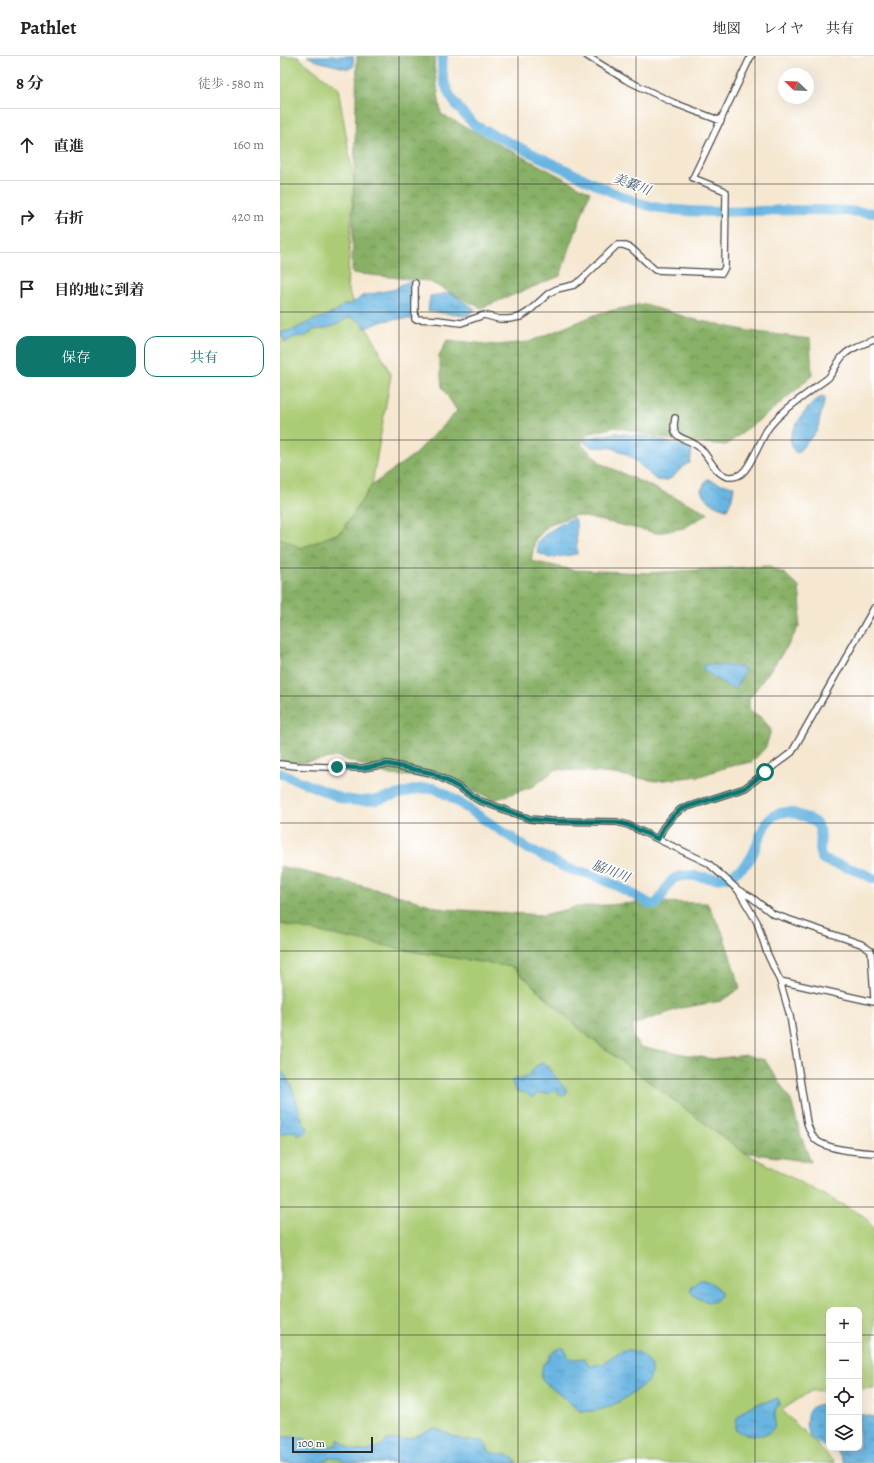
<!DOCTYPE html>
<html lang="ja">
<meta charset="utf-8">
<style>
body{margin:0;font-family:Alegreya,"Noto Serif JP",serif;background:#f2f2f2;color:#222}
.controls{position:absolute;right:12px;bottom:12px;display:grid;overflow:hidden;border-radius:8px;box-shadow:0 4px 16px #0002}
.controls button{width:36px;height:36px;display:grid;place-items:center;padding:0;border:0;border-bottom:1px solid #e0e0e0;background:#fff;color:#222;font:20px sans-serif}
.compass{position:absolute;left:498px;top:12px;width:36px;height:36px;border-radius:50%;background:#fff;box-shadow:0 4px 16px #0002;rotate:293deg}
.scale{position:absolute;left:12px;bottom:10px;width:81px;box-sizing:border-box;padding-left:4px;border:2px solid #2b2b2b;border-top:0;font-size:11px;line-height:14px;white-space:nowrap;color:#2b2b2b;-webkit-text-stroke:3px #fff;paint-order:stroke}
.stop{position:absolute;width:12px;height:12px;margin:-9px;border:3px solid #0f766e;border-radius:50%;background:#fff}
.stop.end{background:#0f766e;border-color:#fff;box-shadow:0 1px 4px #0008}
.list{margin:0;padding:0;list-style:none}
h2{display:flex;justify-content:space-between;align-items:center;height:52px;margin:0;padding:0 16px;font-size:17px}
h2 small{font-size:13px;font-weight:400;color:#767676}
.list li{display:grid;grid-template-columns:26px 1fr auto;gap:12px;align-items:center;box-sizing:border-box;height:72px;padding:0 16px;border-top:1px solid #e0e0e0}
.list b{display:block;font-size:15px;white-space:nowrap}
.list em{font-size:13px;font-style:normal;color:#767676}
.actions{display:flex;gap:8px;padding:12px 16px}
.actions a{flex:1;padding:9px 0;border:1px solid #0f766e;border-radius:12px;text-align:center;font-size:14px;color:#0f766e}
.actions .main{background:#0f766e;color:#fff}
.icon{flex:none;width:22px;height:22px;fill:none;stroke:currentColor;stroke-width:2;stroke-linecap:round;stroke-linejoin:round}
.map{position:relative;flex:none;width:594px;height:1407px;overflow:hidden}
header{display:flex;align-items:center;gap:24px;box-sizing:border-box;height:56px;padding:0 20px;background:#fff;border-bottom:1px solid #e0e0e0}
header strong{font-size:19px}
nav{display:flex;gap:22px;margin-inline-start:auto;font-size:14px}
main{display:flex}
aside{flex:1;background:#fff}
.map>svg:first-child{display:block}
.grass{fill:#abcc74;stroke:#6b7c50}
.forest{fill:url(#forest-crowns);stroke:#5a6e48}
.water{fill:url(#water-ripples);stroke:#497086}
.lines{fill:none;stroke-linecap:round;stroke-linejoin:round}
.river{stroke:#67b5e1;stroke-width:10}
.minor-casing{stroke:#494744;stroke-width:8}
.minor{stroke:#fff;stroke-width:5.5}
.route{stroke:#0f766e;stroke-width:5}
.grid{fill:none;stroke:#2b2b2b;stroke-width:1;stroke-opacity:0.55}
.labels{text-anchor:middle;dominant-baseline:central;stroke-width:3;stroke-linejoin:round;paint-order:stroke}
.water-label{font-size:13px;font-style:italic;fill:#405b6b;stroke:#fff}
</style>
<header>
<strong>Pathlet</strong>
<nav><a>地図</a><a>レイヤ</a><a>共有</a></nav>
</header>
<main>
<aside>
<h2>8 分<small>徒歩 · 580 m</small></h2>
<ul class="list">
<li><svg class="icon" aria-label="ahead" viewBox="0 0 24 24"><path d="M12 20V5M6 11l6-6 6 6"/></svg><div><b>直進</b></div><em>160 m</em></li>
<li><svg class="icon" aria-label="right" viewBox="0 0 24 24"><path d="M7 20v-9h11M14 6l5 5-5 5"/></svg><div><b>右折</b></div><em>420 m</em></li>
<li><svg class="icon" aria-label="arrive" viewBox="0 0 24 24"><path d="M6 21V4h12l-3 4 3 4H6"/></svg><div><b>目的地に到着</b></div></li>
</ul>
<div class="actions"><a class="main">保存</a><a>共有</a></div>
</aside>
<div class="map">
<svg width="594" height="1407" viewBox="0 0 594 1407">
<defs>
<pattern id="forest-crowns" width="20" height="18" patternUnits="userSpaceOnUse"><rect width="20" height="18" fill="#88b066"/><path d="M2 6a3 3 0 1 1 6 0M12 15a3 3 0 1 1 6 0" fill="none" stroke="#6f8f54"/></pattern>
<pattern id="water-ripples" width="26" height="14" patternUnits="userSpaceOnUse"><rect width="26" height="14" fill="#67b5e1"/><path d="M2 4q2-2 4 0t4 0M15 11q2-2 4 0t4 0" fill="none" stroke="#5593b7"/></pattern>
</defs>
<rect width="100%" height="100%" fill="#fff"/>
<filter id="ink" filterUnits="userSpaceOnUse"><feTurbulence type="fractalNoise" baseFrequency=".025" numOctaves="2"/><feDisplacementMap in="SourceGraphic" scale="8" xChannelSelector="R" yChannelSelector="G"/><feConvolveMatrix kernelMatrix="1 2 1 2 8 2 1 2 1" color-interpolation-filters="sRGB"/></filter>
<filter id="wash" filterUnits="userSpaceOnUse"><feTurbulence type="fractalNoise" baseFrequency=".012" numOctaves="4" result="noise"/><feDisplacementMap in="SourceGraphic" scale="16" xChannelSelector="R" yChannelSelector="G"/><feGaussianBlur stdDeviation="0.9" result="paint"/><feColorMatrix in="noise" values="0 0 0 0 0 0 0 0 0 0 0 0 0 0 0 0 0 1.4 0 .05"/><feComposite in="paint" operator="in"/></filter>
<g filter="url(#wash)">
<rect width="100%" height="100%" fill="#f5e7d0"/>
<path class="grass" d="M0 0H19L20 3 58 32 74 125 67 231 76 255 95 286 111 319 92 429 61 476 21 493 0 482Z
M0 867 136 896 233 911 305 978 463 1096 584 1160 594 1173V1332L579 1333V1254H549V1334L531 1335 502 1354 555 1407H0Z"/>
<path class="forest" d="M77 0H156L154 9 161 58 310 136 280 220 201 252 148 225 72 217Z
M363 248 412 263 469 275 530 283 532 320 491 355 446 389 392 384 335 371 308 378 301 388 322 408 429 457 404 472 377 477 296 459 270 468 255 484 251 505 294 514 367 517 487 510 505 518 519 531 521 553 519 570 507 591 469 643V653L483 663 491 674 486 691 472 706 447 711 420 720 376 725 334 718 276 713 254 730 214 744 167 722 110 719 58 701 16 707 0 705V482L21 492 61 476 92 429 135 398 177 355 162 331 159 300 167 284 216 289 249 286 320 257Z
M0 810 107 836 164 853 263 859 297 851 369 846 427 847 442 875 460 932 441 945 401 952 353 969V981L360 991 433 1003 466 999 485 1004 511 1045 521 1080 531 1106 463 1096 305 978 233 911 136 896 0 868Z"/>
<path class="water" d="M27 0H73L74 10 69 13 37 5Z
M131 225 133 226V263H118L103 265 86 272 84 271 83 267 72 262H67C59 269 44 274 33 274L27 280 14 281 5 287 1 276 13 274 31 265 56 256 63 249 71 248 72 245 75 246 82 240 116 233 120 229Z
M168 237H171L195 253 194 255 186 260 148 255 150 240Z
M543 341 545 342 537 375 519 395 517 397 514 395C512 390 510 385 511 380 513 370 533 342 543 341Z
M336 377 369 381 410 392 412 394 410 407C397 410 397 428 376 424 363 412 352 399 335 393 325 389 314 395 305 387V384L308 382Z
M427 423 441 428 454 430 452 442 447 453C436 451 424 444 421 434Z
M292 462 295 463 296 465 297 498 270 502 258 497C258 493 257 490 258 487 262 477 283 468 292 462Z
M426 608 460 611H463L465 614 455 633 449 631 423 614V610Z
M264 1007 287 1035 285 1039 282 1040 274 1033 270 1037 257 1038 251 1042 246 1037 236 1035 232 1027V1024L236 1021C246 1026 251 1016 257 1009Z
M0 1015 4 1018 11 1029 24 1069 28 1071C27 1076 21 1080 17 1079L13 1075 0 1079Z
M420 1224C428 1223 435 1230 441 1236V1240C438 1243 436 1245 433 1246 427 1247 415 1242 412 1237 410 1235 411 1234 411 1231Z
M280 1292H284L289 1302 297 1303 304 1302 309 1310C314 1311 318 1307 323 1308 329 1303 338 1295 346 1294 361 1293 376 1307 370 1322 368 1327 363 1329 359 1332 342 1345 323 1358 300 1355L264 1326 261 1321 263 1308 268 1304 271 1298Z
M498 1342 499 1349 496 1352C494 1359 496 1365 494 1371 488 1384 466 1379 456 1375 453 1356 471 1348 486 1346 490 1346 494 1343 498 1342Z
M549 1347V1392H579V1358L594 1361V1407H564C562 1403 559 1397 556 1394 553 1393 550 1392 547 1391 531 1386 524 1377 527 1360 529 1349 540 1348 549 1347Z
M156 1373 183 1384 204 1385 209 1395 212 1397 225 1398 233 1402 237 1407H67L59 1403 51 1401 44 1406 40 1407H0V1380C18 1384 22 1374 36 1393L52 1390 58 1387V1383C69 1393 82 1399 96 1392 101 1390 104 1389 106 1384L129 1383 150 1374Z"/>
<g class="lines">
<path class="river" d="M163 0C158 30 175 51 196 70L325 133C343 141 361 149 380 152 412 157 445 156 478 155 517 154 555 153 594 157
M0 717 63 743 78 745 97 744 138 733 154 732 169 740 250 794C263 798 273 806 286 812 293 815 299 815 306 817 329 825 350 836 370 848L375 849C383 842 386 827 395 822 412 814 435 829 452 819 458 815 466 809 470 803 478 791 479 776 488 765 493 759 500 756 507 756 512 756 517 758 522 760 554 768 533 795 543 803 549 807 557 808 563 810 574 814 584 817 594 823"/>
</g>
</g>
<g filter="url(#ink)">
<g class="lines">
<g class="minor-casing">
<path id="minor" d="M307 0 346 24 394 47 441 65
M135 227V263L158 264 181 267 204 259 219 263H229L240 261 248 256 269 237 277 233 294 229 301 224 337 189H343L351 192 375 214 442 217 445 211 446 136 443 134 413 122 471 0
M395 362C390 387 406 379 420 392 429 400 435 419 449 421 454 421 460 420 463 416 470 411 481 384 487 374 498 358 516 346 532 334 537 329 544 326 549 321 554 315 557 307 562 301 570 292 583 288 594 284
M0 708 16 710 82 712 108 708 152 717 180 732 198 744 250 763 270 765 337 766 348 769 428 807 458 834 471 841 493 858 581 888 591 895 594 942
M378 783 383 772 392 761 401 753 465 732 512 696 594 552
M458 834 477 866 487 897 500 925 510 960 527 1067C529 1072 531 1080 536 1084 547 1094 579 1096 594 1097
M500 925 594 946"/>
</g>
<use href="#minor" class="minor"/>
</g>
</g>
<g class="lines" filter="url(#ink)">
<path class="route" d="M57 711 82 712 108 708 152 717 180 732 198 744 250 763 270 765 337 766 348 769 378 783 383 772 392 761 401 753 465 732 485 716"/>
</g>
<path class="grid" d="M119 0V1407M238 0V1407M356 0V1407M475 0V1407M0 128H594M0 256H594M0 384H594M0 512H594M0 640H594M0 767H594M0 895H594M0 1023H594M0 1151H594M0 1279H549M579 1279H594"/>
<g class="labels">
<g class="water-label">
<text transform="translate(352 128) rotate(21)">美嚢川</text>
<text transform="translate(331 815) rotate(21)">脇川川</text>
</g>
</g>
</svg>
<div class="controls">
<button>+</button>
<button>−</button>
<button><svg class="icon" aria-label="locate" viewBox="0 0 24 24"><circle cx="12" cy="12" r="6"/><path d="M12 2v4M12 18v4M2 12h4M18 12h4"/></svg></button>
<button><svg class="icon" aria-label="layers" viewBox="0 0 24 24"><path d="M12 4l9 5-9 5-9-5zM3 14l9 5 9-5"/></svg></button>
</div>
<svg class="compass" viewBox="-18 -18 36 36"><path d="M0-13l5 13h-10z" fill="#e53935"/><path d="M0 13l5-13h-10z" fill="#767676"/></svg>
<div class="scale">100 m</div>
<div class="stop" style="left:485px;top:716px"></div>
<div class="stop end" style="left:57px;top:711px"></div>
</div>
</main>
